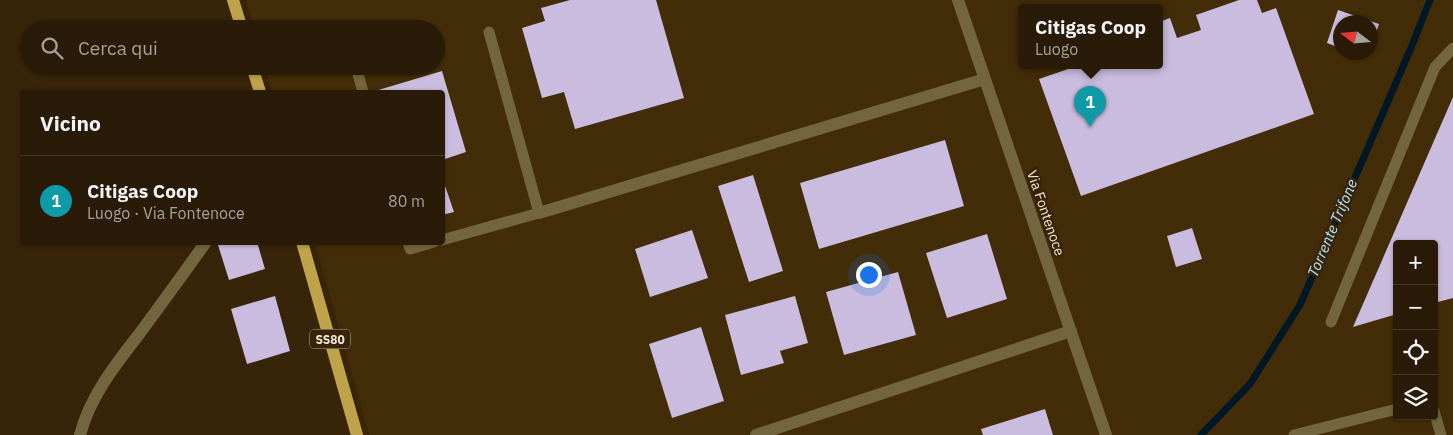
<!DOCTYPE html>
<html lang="it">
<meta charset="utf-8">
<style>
body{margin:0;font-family:"IBM Plex Sans",sans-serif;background:#312411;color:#f1f3f6}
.controls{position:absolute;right:15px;bottom:15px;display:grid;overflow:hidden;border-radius:5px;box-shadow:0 1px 4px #0004}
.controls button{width:45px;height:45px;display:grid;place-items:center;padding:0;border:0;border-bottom:1px solid #453928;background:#291b07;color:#f1f3f6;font:25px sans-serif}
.compass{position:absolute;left:1333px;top:15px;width:45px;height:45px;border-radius:50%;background:#291b07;box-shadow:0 1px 4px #0004;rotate:286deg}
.you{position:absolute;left:868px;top:274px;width:18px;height:18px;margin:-12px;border:4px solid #fff;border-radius:50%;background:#1a73e8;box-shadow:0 0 0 8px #1a73e833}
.badge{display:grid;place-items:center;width:32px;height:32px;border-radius:50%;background:#f4a345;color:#fff;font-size:16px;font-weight:700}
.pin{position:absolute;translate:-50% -41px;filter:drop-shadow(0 1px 2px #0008)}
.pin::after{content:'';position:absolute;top:26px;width:18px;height:15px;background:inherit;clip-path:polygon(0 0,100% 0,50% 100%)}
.popup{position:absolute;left:1018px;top:4px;width:145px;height:65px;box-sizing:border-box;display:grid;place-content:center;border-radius:5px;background:#291b07;filter:drop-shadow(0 1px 4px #0005);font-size:16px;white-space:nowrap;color:#a5a19b}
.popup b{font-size:19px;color:#f1f3f6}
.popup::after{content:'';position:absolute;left:50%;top:100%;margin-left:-10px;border:10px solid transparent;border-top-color:#291b07}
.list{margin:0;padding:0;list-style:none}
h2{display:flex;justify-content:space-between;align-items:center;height:65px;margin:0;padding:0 20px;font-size:21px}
h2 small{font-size:16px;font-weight:400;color:#a5a19b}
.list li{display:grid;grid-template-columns:32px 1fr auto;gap:15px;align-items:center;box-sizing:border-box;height:90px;padding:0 20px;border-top:1px solid #453928}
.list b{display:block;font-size:19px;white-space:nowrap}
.list p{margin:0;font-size:16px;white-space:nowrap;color:#a5a19b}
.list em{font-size:16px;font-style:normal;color:#a5a19b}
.icon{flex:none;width:28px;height:28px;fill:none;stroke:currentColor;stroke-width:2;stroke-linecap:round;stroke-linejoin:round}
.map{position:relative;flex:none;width:1453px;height:435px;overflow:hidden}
.search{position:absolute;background:#291b07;box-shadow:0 1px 4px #0004;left:20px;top:20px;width:425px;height:55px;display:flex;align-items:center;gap:12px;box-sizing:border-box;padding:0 18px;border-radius:28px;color:#a5a19b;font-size:19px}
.panel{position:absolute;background:#291b07;box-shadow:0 1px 4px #0004;left:20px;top:90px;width:425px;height:155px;border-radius:5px}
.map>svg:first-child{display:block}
.built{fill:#432c08;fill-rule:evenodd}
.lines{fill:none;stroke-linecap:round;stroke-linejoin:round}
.stream{stroke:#001825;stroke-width:7}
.building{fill:#c9bcde}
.service{stroke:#73663e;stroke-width:11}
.minor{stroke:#73663e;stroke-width:12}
.primary{stroke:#bfa34b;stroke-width:12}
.labels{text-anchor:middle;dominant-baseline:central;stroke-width:5;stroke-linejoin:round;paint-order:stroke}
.shield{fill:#372409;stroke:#baac99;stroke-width:1}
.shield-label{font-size:12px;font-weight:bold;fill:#f2e6d7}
.street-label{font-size:14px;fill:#f2e6d7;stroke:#372409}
.water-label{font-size:15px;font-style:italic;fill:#b4e5fe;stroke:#372409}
</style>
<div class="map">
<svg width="1453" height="435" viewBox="0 0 1453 435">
<rect width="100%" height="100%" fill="#372409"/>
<path class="built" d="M246 0H1453V435H369L315 243 442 242V92H272L265 66H436V29H254ZM1021 8H1159V66H1021ZM1340 22H1370V52H1340ZM1397 244H1434V416H1397Z"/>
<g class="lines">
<path class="stream" d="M1201 435 1250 384 1300 305 1411 48 1430 0"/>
</g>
<path class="building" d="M570 0H656L684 98 575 129 564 92 542 98 522 28 545 21 541 8Z
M1239 0H1257L1262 13 1276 8 1314 114 1081 196 1039 79 1077 66H1159V22L1170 18 1177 38 1201 30 1196 15Z
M1338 10 1379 24 1371 47 1370 22H1340V48L1327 43Z
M442 71 466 152 442 160V92H376L375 91Z
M1453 97V298L1434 303V244H1397V314L1353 327Z
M945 140 964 206 819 249 800 183Z
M753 175 783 271 749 282 718 186Z
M442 177 454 212 442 215Z
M1192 228 1202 259 1176 267 1167 236Z
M692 230 708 278 650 297 635 249Z
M987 234 1007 299 947 318 926 253Z
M226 242H257L265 269 229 280 218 245Z
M898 272 916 335 844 355 826 292Z
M275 296 290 351 247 364 231 309Z
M795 296 808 343 780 351 784 363 741 375 725 315Z
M701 327 724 401 672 418 649 344Z
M1045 409 1053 435H983L981 429Z"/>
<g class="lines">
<path class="service" d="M356 67 363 92
M442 240 539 213 489 32
M408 242 410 249 434 242
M1331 322 1435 67 1453 48
M1434 411 1441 435
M1294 435 1397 409"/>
<path class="minor" d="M958 0 1106 435
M539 213 985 79
M80 435C90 396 116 364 140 333 162 303 184 273 206 242
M756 435 1071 331"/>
<path class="primary" d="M233 0 242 29
M252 66 260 92
M302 242 357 435"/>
</g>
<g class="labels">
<rect class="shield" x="310" y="329.5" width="40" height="19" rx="4"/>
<g class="shield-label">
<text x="330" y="339">SS80</text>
</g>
<g class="street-label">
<text transform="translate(1046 213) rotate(71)">Via Fontenoce</text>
</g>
<g class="water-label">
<text transform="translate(1332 228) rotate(-67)">Torrente Trifone</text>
</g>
</g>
</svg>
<div class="controls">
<button>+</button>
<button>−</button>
<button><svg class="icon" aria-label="locate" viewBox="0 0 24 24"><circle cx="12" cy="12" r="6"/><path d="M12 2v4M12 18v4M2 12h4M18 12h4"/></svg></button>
<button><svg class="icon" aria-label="layers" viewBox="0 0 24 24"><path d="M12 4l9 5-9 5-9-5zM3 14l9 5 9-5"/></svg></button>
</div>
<svg class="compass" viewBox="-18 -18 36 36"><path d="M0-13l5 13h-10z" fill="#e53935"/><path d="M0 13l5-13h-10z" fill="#a5a19b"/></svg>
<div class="you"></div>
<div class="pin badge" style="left:1090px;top:127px;background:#0f9aa8">1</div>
<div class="popup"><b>Citigas Coop</b>Luogo</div>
<div class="search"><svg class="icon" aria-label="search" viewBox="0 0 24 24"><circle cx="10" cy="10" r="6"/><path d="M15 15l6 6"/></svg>Cerca qui</div>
<section class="panel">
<h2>Vicino<small></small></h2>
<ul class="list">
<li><span class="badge" style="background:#0f9aa8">1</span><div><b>Citigas Coop</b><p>Luogo · Via Fontenoce</p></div><em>80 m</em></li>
</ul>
</section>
</div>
